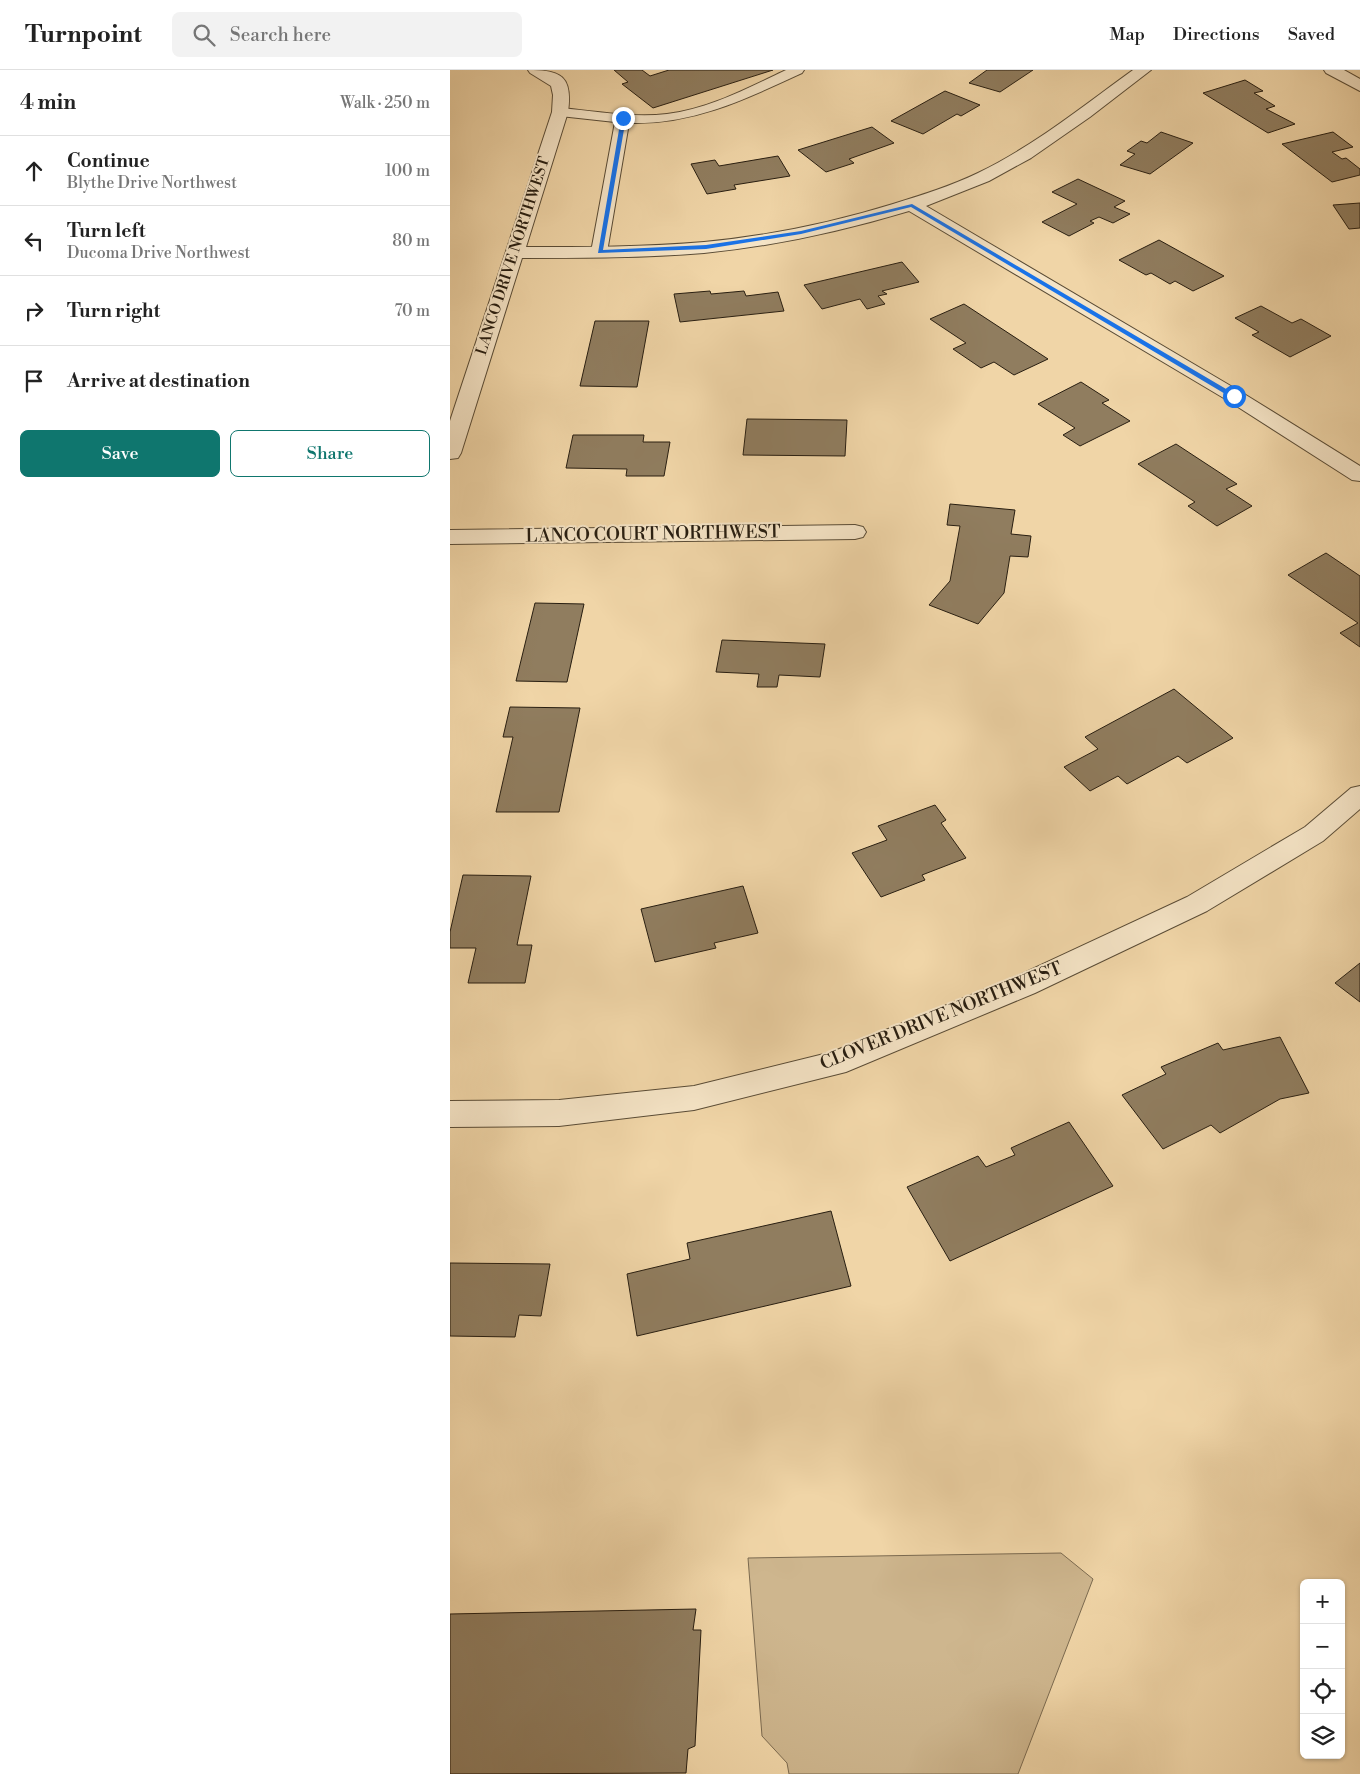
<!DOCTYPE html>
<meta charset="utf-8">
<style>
body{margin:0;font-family:"Libre Bodoni",serif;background:#f2f2f2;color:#222}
.controls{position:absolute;right:15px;bottom:15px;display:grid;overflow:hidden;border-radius:8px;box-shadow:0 1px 4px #0004}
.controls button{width:45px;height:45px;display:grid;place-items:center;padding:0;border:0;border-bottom:1px solid #e0e0e0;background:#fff;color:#222;font:25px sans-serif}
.stop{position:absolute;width:15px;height:15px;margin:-11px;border:4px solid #1a73e8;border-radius:50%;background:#fff}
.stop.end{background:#1a73e8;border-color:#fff;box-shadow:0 1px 5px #0008}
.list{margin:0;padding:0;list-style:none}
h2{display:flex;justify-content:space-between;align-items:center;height:65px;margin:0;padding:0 20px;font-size:21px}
h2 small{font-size:16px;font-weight:400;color:#767676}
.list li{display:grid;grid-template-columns:32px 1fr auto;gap:15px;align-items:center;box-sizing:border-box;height:70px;padding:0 20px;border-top:1px solid #e0e0e0}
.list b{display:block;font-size:19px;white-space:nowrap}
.list p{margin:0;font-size:16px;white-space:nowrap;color:#767676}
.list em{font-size:16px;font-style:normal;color:#767676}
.actions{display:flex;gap:10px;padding:15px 20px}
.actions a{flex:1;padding:11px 0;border:1px solid #0f766e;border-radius:8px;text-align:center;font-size:18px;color:#0f766e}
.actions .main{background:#0f766e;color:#fff}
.icon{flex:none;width:28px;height:28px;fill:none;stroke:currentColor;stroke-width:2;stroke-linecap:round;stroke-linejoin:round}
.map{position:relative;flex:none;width:910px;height:1704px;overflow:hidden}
header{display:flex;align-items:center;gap:30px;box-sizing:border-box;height:70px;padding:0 25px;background:#fff;border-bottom:1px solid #e0e0e0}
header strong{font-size:24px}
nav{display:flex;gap:28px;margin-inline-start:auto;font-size:18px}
.search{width:350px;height:45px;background:#f2f2f2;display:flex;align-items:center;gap:12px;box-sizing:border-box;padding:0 18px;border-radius:8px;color:#767676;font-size:19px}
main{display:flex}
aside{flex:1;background:#fff}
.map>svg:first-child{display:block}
.green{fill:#ceb68e;stroke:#7b6a50}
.building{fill:#907d5f;stroke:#281e11}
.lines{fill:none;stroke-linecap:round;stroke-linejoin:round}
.service-casing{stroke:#5a4c36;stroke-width:2}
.minor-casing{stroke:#5a4c36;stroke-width:2}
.service{fill:#f5e4c6;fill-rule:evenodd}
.minor{fill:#f5e4c6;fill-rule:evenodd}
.route{fill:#1a73e8}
.labels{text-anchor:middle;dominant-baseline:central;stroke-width:4;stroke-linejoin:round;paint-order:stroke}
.far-street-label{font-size:15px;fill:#281e11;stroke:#f5e4c6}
.street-label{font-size:18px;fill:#281e11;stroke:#f5e4c6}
</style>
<header>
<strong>Turnpoint</strong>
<div class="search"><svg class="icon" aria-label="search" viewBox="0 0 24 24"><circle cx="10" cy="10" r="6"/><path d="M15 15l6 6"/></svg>Search here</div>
<nav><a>Map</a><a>Directions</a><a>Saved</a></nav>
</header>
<main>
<aside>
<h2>4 min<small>Walk · 250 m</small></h2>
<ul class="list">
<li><svg class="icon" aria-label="ahead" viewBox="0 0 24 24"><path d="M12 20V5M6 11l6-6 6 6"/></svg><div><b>Continue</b><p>Blythe Drive Northwest</p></div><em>100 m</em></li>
<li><svg class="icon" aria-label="left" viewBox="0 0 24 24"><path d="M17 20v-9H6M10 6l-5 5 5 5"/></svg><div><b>Turn left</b><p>Ducoma Drive Northwest</p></div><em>80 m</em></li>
<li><svg class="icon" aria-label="right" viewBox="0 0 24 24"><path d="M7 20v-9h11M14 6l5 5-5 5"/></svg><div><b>Turn right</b></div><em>70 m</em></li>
<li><svg class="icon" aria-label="arrive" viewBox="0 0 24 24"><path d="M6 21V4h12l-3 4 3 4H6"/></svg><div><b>Arrive at destination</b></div></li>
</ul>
<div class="actions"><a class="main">Save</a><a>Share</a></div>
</aside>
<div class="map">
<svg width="910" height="1704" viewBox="0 0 910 1704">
<rect width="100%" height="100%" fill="#f0d5a7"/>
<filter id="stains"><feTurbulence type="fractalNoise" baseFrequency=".004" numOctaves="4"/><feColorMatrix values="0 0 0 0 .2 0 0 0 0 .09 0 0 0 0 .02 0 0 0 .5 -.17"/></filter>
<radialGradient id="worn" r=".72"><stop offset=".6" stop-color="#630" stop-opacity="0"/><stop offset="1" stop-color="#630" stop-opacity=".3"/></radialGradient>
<path class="green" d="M611 1483 643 1509 568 1704H339L337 1693 312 1666 298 1488Z"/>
<path class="building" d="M164 0H192L200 6 219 0H323L203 38 172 14 178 12Z
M537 0H583L550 22 519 13Z
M795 10 813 21 804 23 825 36 816 39 845 54 818 63 753 23Z
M495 21 530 35 511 46 507 44 473 64 441 51Z
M422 57 444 73 399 89 404 93 376 102 348 80Z
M711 62 743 73 700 104 670 95 685 84 677 81 691 71 697 73Z
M883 62 903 77 882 82 892 89 896 88 910 99V105L882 112 832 74Z
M328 86 340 106 284 115 286 119 257 124 241 94 265 90 269 96Z
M628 109 675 131 664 137 680 144 663 153 649 147 640 151 644 153 619 166 592 152 627 134 602 122Z
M910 133V158L899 159 883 135Z
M709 170 774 206 743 221 725 211 720 214 701 203 696 205 669 190Z
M452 192 469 212 432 221 437 224 428 226 435 234 417 239 410 229 372 239 354 215Z
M260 221 261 224 294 221 296 226 328 222 334 241 230 252 224 224Z
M514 234 598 289 564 305 544 292 531 298 503 279 516 273 480 249Z
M811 236 842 253 851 249 881 266 840 287 802 265 809 262 785 248Z
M145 251H199L187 317 130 316Z
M631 312 659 330 652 333 680 351 630 376 613 365 625 358 588 334Z
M297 349 397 350 395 386 293 385Z
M123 365H194L193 372H220L214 406H176L177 399 116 398Z
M726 374 787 414 776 419 802 436 767 456 738 436 745 432 688 394Z
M500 434 565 440 561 464 581 466 578 487 560 486 554 523 528 554 479 535 500 511 510 456 497 455Z
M876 483 910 506V577L890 563 908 553 838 505Z
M85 533 134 534 117 612 66 611Z
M272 570 375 574 370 607 329 605 327 617H307L309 604 266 602Z
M724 619 783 668 737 693 728 686 677 714 668 706 640 721 614 697 648 679 635 667Z
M60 637 130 638 109 742H46L63 667H53Z
M485 735 496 750 491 753 516 788 472 805 475 810 431 827 402 783 437 770 428 756Z
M13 805 81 806 67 875H82L75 913H18L26 878H0V862Z
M293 816 308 863 264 873 266 878 205 892 191 839Z
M910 893V932L885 913Z
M830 967 859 1023 830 1029 770 1063 761 1055 713 1079 672 1025 716 1004 711 997 768 973 773 980Z
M619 1052 663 1116 500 1191 457 1117 528 1086 536 1097 565 1085 561 1078Z
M381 1141 401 1216 187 1266 177 1204 240 1189 237 1173Z
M0 1193 100 1194 91 1246 69 1245 65 1267 0 1266Z
M246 1539 243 1560H251L245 1676 238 1679 236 1703 0 1704V1544Z"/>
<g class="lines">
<g class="service-casing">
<path id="service" d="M336 0H354L352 3C296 29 243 55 179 53L157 182 155 185H143L141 182 165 52 110 46 105 45 103 42 105 39 110 38C145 41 182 48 217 44 259 39 298 18 336 0Z"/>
</g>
<g class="minor-casing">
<path id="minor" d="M78 0C111 0 123 6 118 42L76 177C135 177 194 177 254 172 317 166 382 153 443 134 472 125 501 116 528 103 584 76 633 36 683 0H701L640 47 581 88 539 111 476 136 791 322 910 396V411L902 410 777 330 459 141C393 161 324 176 254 183 194 188 133 188 72 188L11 383 8 388 0 389V351L102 42 103 25 101 16 80 3Z
M874 0H894L910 9V21L876 3Z
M405 455 413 457 416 462 413 467 405 469 0 474V460Z
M910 716V739L873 771 757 841 585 923 396 1002 244 1040 109 1056 0 1057V1031L109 1030 244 1016 382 982 565 907 737 827 855 757 901 718Z"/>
</g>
<use href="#service" class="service"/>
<use href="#minor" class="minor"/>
</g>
<path class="route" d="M173 46 176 48 153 180 256 175 351 161 462 134 788 326 782 328 461 137 351 164 256 179 148 183 171 48Z"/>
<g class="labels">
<g class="far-street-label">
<text transform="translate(63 186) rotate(-72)">LANCO DRIVE NORTHWEST</text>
</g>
<g class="street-label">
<text transform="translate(203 464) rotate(-1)">LANCO COURT NORTHWEST</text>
<text transform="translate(491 946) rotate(-22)">CLOVER DRIVE NORTHWEST</text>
</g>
</g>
<rect width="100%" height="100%" filter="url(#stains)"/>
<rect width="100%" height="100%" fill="url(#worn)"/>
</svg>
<div class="controls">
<button>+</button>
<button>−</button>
<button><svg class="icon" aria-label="locate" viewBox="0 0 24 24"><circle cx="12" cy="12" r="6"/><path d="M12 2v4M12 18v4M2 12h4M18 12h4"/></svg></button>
<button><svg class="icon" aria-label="layers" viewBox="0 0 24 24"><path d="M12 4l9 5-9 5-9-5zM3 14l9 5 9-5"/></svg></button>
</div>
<div class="stop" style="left:784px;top:326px"></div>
<div class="stop end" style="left:173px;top:48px"></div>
</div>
</main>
